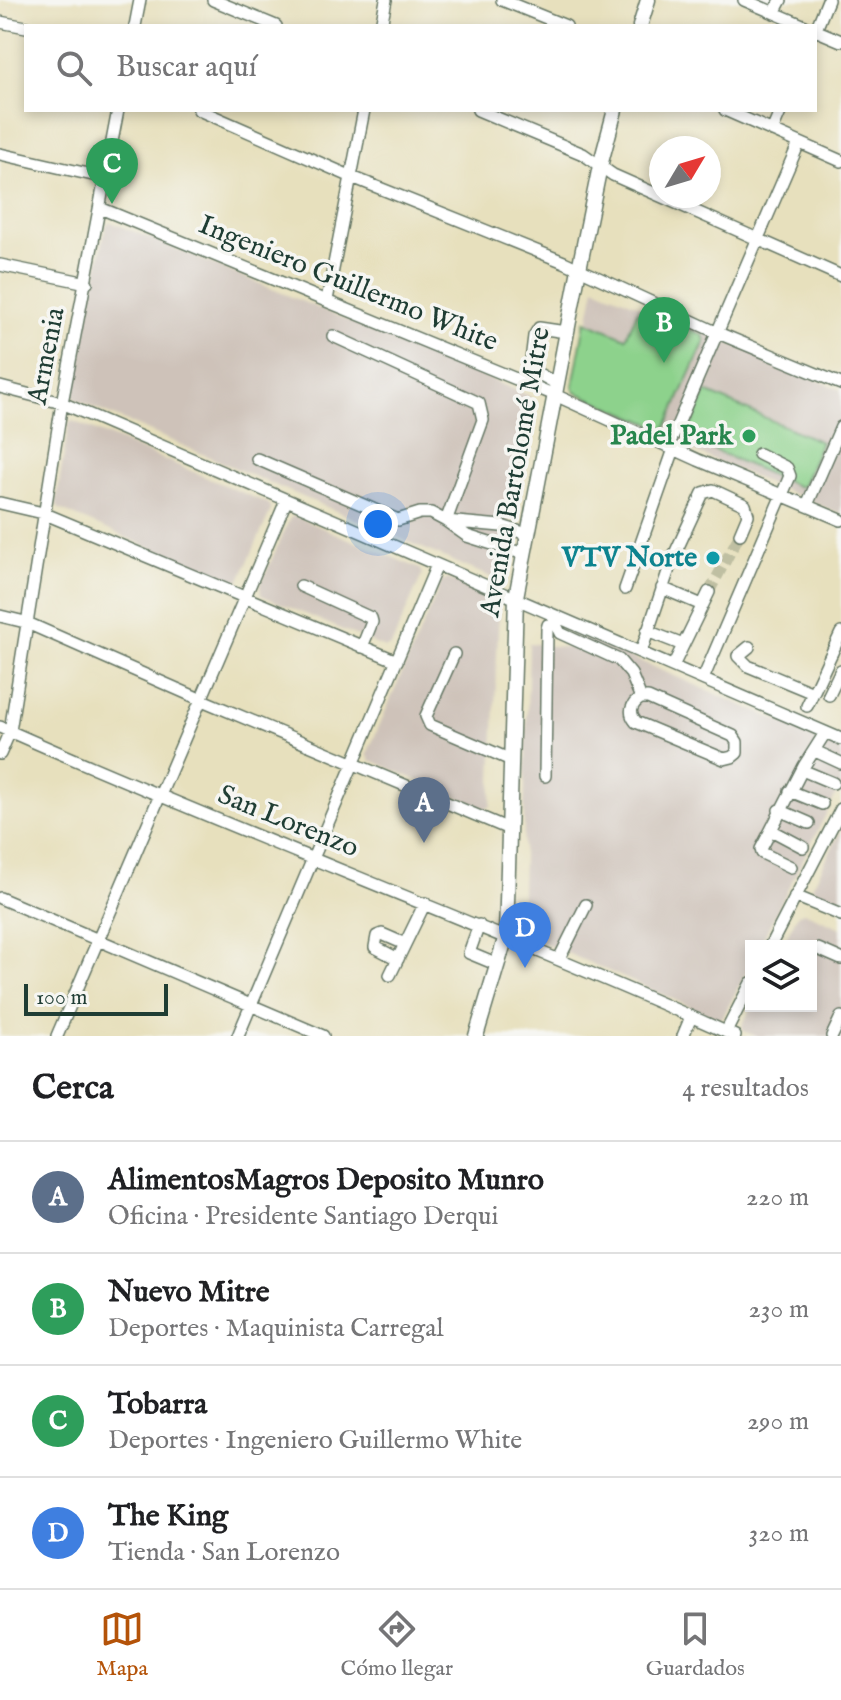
<!DOCTYPE html>
<html lang="es">
<meta charset="utf-8">
<style>
body{margin:0;font-family:"IM FELL English",serif;background:#f6f6f6;color:#202124}
.controls{position:absolute;right:24px;bottom:24px;display:grid;overflow:hidden;border-radius:0px;box-shadow:0 4px 12px #0003}
.controls button{width:72px;height:72px;display:grid;place-items:center;padding:0;border:0;border-bottom:2px solid #e0e0e0;background:#fff;color:#202124;font:40px sans-serif}
.compass{position:absolute;left:649px;top:136px;width:72px;height:72px;border-radius:50%;background:#fff;box-shadow:0 4px 12px #0003;rotate:52deg}
.scale{position:absolute;left:24px;bottom:20px;width:144px;box-sizing:border-box;padding-left:8px;border:4px solid #1f3d34;border-top:0;font-size:22px;line-height:28px;white-space:nowrap;color:#1f3d34;-webkit-text-stroke:6px #f6f6f2;paint-order:stroke}
.you{position:absolute;left:378px;top:524px;width:28px;height:28px;margin:-20px;border:6px solid #fff;border-radius:50%;background:#1a73e8;box-shadow:0 0 0 12px #1a73e833}
.badge{display:grid;place-items:center;width:52px;height:52px;border-radius:50%;background:#b45309;color:#fff;font-size:26px;font-weight:700}
.pin{position:absolute;translate:-50% -66px;filter:drop-shadow(0 2px 4px #0008)}
.pin::after{content:'';position:absolute;top:42px;width:28px;height:24px;background:inherit;clip-path:polygon(0 0,100% 0,50% 100%)}
.list{margin:0;padding:0;list-style:none}
h2{display:flex;justify-content:space-between;align-items:center;height:104px;margin:0;padding:0 32px;font-size:34px}
h2 small{font-size:26px;font-weight:400;color:#757577}
.list li{display:grid;grid-template-columns:52px 1fr auto;gap:24px;align-items:center;box-sizing:border-box;height:112px;padding:0 32px;border-top:2px solid #e0e0e0}
.list b{display:block;font-size:30px;white-space:nowrap}
.list p{margin:0;font-size:26px;white-space:nowrap;color:#757577}
.list em{font-size:26px;font-style:normal;color:#757577}
.icon{flex:none;width:44px;height:44px;fill:none;stroke:currentColor;stroke-width:2;stroke-linecap:round;stroke-linejoin:round}
.map{position:relative;flex:none;width:841px;height:1036px;overflow:hidden}
.search{position:absolute;background:#fff;box-shadow:0 4px 12px #0003;left:24px;right:24px;top:24px;height:88px;display:flex;align-items:center;gap:20px;box-sizing:border-box;padding:0 28px;border-radius:0px;color:#757577;font-size:30px}
.sheet{height:552px;background:#fff}
nav{display:flex;justify-content:space-around;align-items:center;box-sizing:border-box;height:112px;border-top:2px solid #e0e0e0;background:#fff;font-size:22px;color:#757577}
nav a{display:grid;justify-items:center;gap:4px}
nav .on{color:#b45309}
.map>svg:first-child{display:block}
.industrial{fill:#cec2b9}
.green{fill:#8dd28c;stroke:#568860;stroke-width:2}
.lines{fill:none;stroke-linecap:round;stroke-linejoin:round}
.minor-tunnel{stroke:#bfbfa2;stroke-width:11;stroke-dasharray:11 5.5;stroke-linecap:butt}
.minor-casing{stroke:#657664;stroke-width:14}
.major-casing{stroke:#657664;stroke-width:17}
.minor{stroke:#fff;stroke-width:11}
.major{stroke:#fff;stroke-width:14}
.leisure-dot{fill:#2e9e5b;stroke:#f6f6f2;stroke-width:3}
.culture-dot{fill:#0f9aa8;stroke:#f6f6f2;stroke-width:3}
.labels{text-anchor:middle;dominant-baseline:central;stroke-width:7;stroke-linejoin:round;paint-order:stroke}
.street-label{font-size:28px;fill:#1f3d34;stroke:#f6f6f2}
.leisure-label{font-size:28px;font-weight:bold;fill:#27864d;stroke:#f6f6f2;text-anchor:end}
.culture-label{font-size:28px;font-weight:bold;fill:#0d838f;stroke:#f6f6f2;text-anchor:end}
</style>
<div class="map">
<svg width="841" height="1036" viewBox="0 0 841 1036">
<rect width="100%" height="100%" fill="#f6f6f2"/>
<filter id="ink" filterUnits="userSpaceOnUse"><feTurbulence type="fractalNoise" baseFrequency=".0125" numOctaves="2"/><feDisplacementMap in="SourceGraphic" scale="16" xChannelSelector="R" yChannelSelector="G"/><feConvolveMatrix kernelMatrix="1 2 1 2 8 2 1 2 1" color-interpolation-filters="sRGB"/></filter>
<filter id="wash" filterUnits="userSpaceOnUse"><feTurbulence type="fractalNoise" baseFrequency=".006" numOctaves="4" result="noise"/><feDisplacementMap in="SourceGraphic" scale="32" xChannelSelector="R" yChannelSelector="G"/><feGaussianBlur stdDeviation="1.8" result="paint"/><feColorMatrix in="noise" values="0 0 0 0 0 0 0 0 0 0 0 0 0 0 0 0 0 1.4 0 .05"/><feComposite in="paint" operator="in"/></filter>
<g filter="url(#wash)">
<rect width="100%" height="100%" fill="#e7e0bd"/>
<path class="industrial" d="M111 222 530 396 533 401 500 576 495 579 76 400 73 394 106 225Z
M595 287 841 390V514L677 444 575 389Z
M73 421 269 504 271 510 239 582 234 583 59 509 56 503 69 423Z
M294 516 420 569 422 575 391 646 385 648 261 595 260 586 290 518Z
M448 579 495 599 499 605 491 806 486 809 370 760 367 754 442 581Z
M575 633 841 748V785L759 946H751V962L723 1017 718 1019 526 935 521 927 529 643 568 648Z
M841 830V905L815 894 812 887Z
M804 912 841 928V1036H756L744 1031 742 1026 752 1006H811V946H782L798 914Z"/>
<path class="green" d="M639 308 703 335 705 341 667 426 663 429 575 392 573 386 585 321 626 338Z
M706 392 821 442 803 485 799 487 692 441 689 431Z"/>
</g>
<g filter="url(#ink)">
<g class="lines">
<path class="minor-tunnel" d="M709 592 740 534"/>
<g class="minor-casing">
<path id="minor" d="M213 0 276 26
M502 0 566 26
M744 0 805 26
M774 13 781 0
M0 22 26 27
M135 26 140 0
M381 26 386 0
M815 30 841 41
M815 32 828 0
M199 110 352 177 564 262 718 333 841 384
M478 110 583 154 613 175 841 276
M725 110 841 161
M772 131 781 110
M0 154 106 178
M100 208 555 395 698 460 841 520
M0 265 87 283
M327 300 364 110
M333 336 479 403 483 420 446 521 467 536 524 554
M557 384 530 369 534 336 539 328 566 332
M0 387 62 403 841 739
M668 447 799 143
M257 459 398 520 420 513H431L446 521 501 526 527 534
M0 503 43 513 397 661
M807 505 841 427
M301 586 371 618 372 622 362 647
M662 588 702 605
M625 589 674 449
M0 616 25 622 202 700 509 829
M554 621 560 633 619 660 631 674 641 698
M647 631 683 645
M749 647 738 656 748 666 813 693
M641 652 672 560 703 493 713 490 745 505 748 515 740 534
M454 654 426 716 430 725 511 760
M673 666 709 592
M703 679 790 476 787 468 759 454
M829 695 841 670
M641 698H648L733 736 737 742V753L732 757 724 759 636 722C628 713 631 704 641 698Z
M807 706 841 633
M0 727C243 835 492 927 735 1036
M815 751 841 763
M0 754 10 731 62 403 118 110
M802 770 833 783
M545 776 547 629 548 625H555
M790 791 822 804
M779 810 809 823
M771 830 761 849 762 853 791 867
M803 847 771 830 804 766 825 733
M795 896 841 915
M0 898 323 1036
M479 925 469 953 498 965
M770 946 841 809
M818 949 841 959
M398 959 375 947 377 936 382 934 405 944
M559 959 586 905
M390 975 425 903
M726 1032 751 983
M57 1036 286 501
M238 1036 437 565
M683 1036 691 1017
M832 1036 841 1017"/>
</g>
<g class="major-casing">
<path id="major" d="M640 26 648 0
M476 1036 506 936 516 597 579 269 600 166 615 110"/>
</g>
<use href="#minor" class="minor"/>
<use href="#major" class="major"/>
</g>
</g>
<circle class="leisure-dot" cx="749" cy="436" r="8"/>
<circle class="culture-dot" cx="713" cy="558" r="8"/>
<g class="labels">
<g class="street-label">
<text transform="translate(348 284) rotate(22)">Ingeniero Guillermo White</text>
<text transform="translate(47 356) rotate(-79)">Armenia</text>
<text transform="translate(516 472) rotate(-80)">Avenida Bartolomé Mitre</text>
<text transform="translate(288 822) rotate(22)">San Lorenzo</text>
</g>
<g class="leisure-label">
<text x="733" y="436">Padel Park</text>
</g>
<g class="culture-label">
<text x="697" y="558">VTV Norte</text>
</g>
</g>
</svg>
<div class="controls">
<button><svg class="icon" aria-label="layers" viewBox="0 0 24 24"><path d="M12 4l9 5-9 5-9-5zM3 14l9 5 9-5"/></svg></button>
</div>
<svg class="compass" viewBox="-18 -18 36 36"><path d="M0-13l5 13h-10z" fill="#e53935"/><path d="M0 13l5-13h-10z" fill="#757577"/></svg>
<div class="scale">100 m</div>
<div class="you"></div>
<div class="pin badge" style="left:424px;top:843px;background:#5c6f8a">A</div>
<div class="pin badge" style="left:664px;top:363px;background:#2e9e5b">B</div>
<div class="pin badge" style="left:112px;top:204px;background:#2e9e5b">C</div>
<div class="pin badge" style="left:525px;top:968px;background:#3f7fe0">D</div>
<div class="search"><svg class="icon" aria-label="search" viewBox="0 0 24 24"><circle cx="10" cy="10" r="6"/><path d="M15 15l6 6"/></svg>Buscar aquí</div>
</div>
<section class="sheet">
<h2>Cerca<small>4 resultados</small></h2>
<ul class="list">
<li><span class="badge" style="background:#5c6f8a">A</span><div><b>AlimentosMagros Deposito Munro</b><p>Oficina · Presidente Santiago Derqui</p></div><em>220 m</em></li>
<li><span class="badge" style="background:#2e9e5b">B</span><div><b>Nuevo Mitre</b><p>Deportes · Maquinista Carregal</p></div><em>230 m</em></li>
<li><span class="badge" style="background:#2e9e5b">C</span><div><b>Tobarra</b><p>Deportes · Ingeniero Guillermo White</p></div><em>290 m</em></li>
<li><span class="badge" style="background:#3f7fe0">D</span><div><b>The King</b><p>Tienda · San Lorenzo</p></div><em>320 m</em></li>
</ul>
</section>
<nav>
<a class="on"><svg class="icon" aria-label="map" viewBox="0 0 24 24"><path d="M3 6l6-2 6 2 6-2v14l-6 2-6-2-6 2zM9 4v14M15 6v14"/></svg>Mapa</a>
<a><svg class="icon" aria-label="directions" viewBox="0 0 24 24"><path d="M12 3l9 9-9 9-9-9zM9 14v-3h6M13 9l2 2-2 2"/></svg>Cómo llegar</a>
<a><svg class="icon" aria-label="saved" viewBox="0 0 24 24"><path d="M7 4h10v16l-5-4-5 4z"/></svg>Guardados</a>
</nav>
